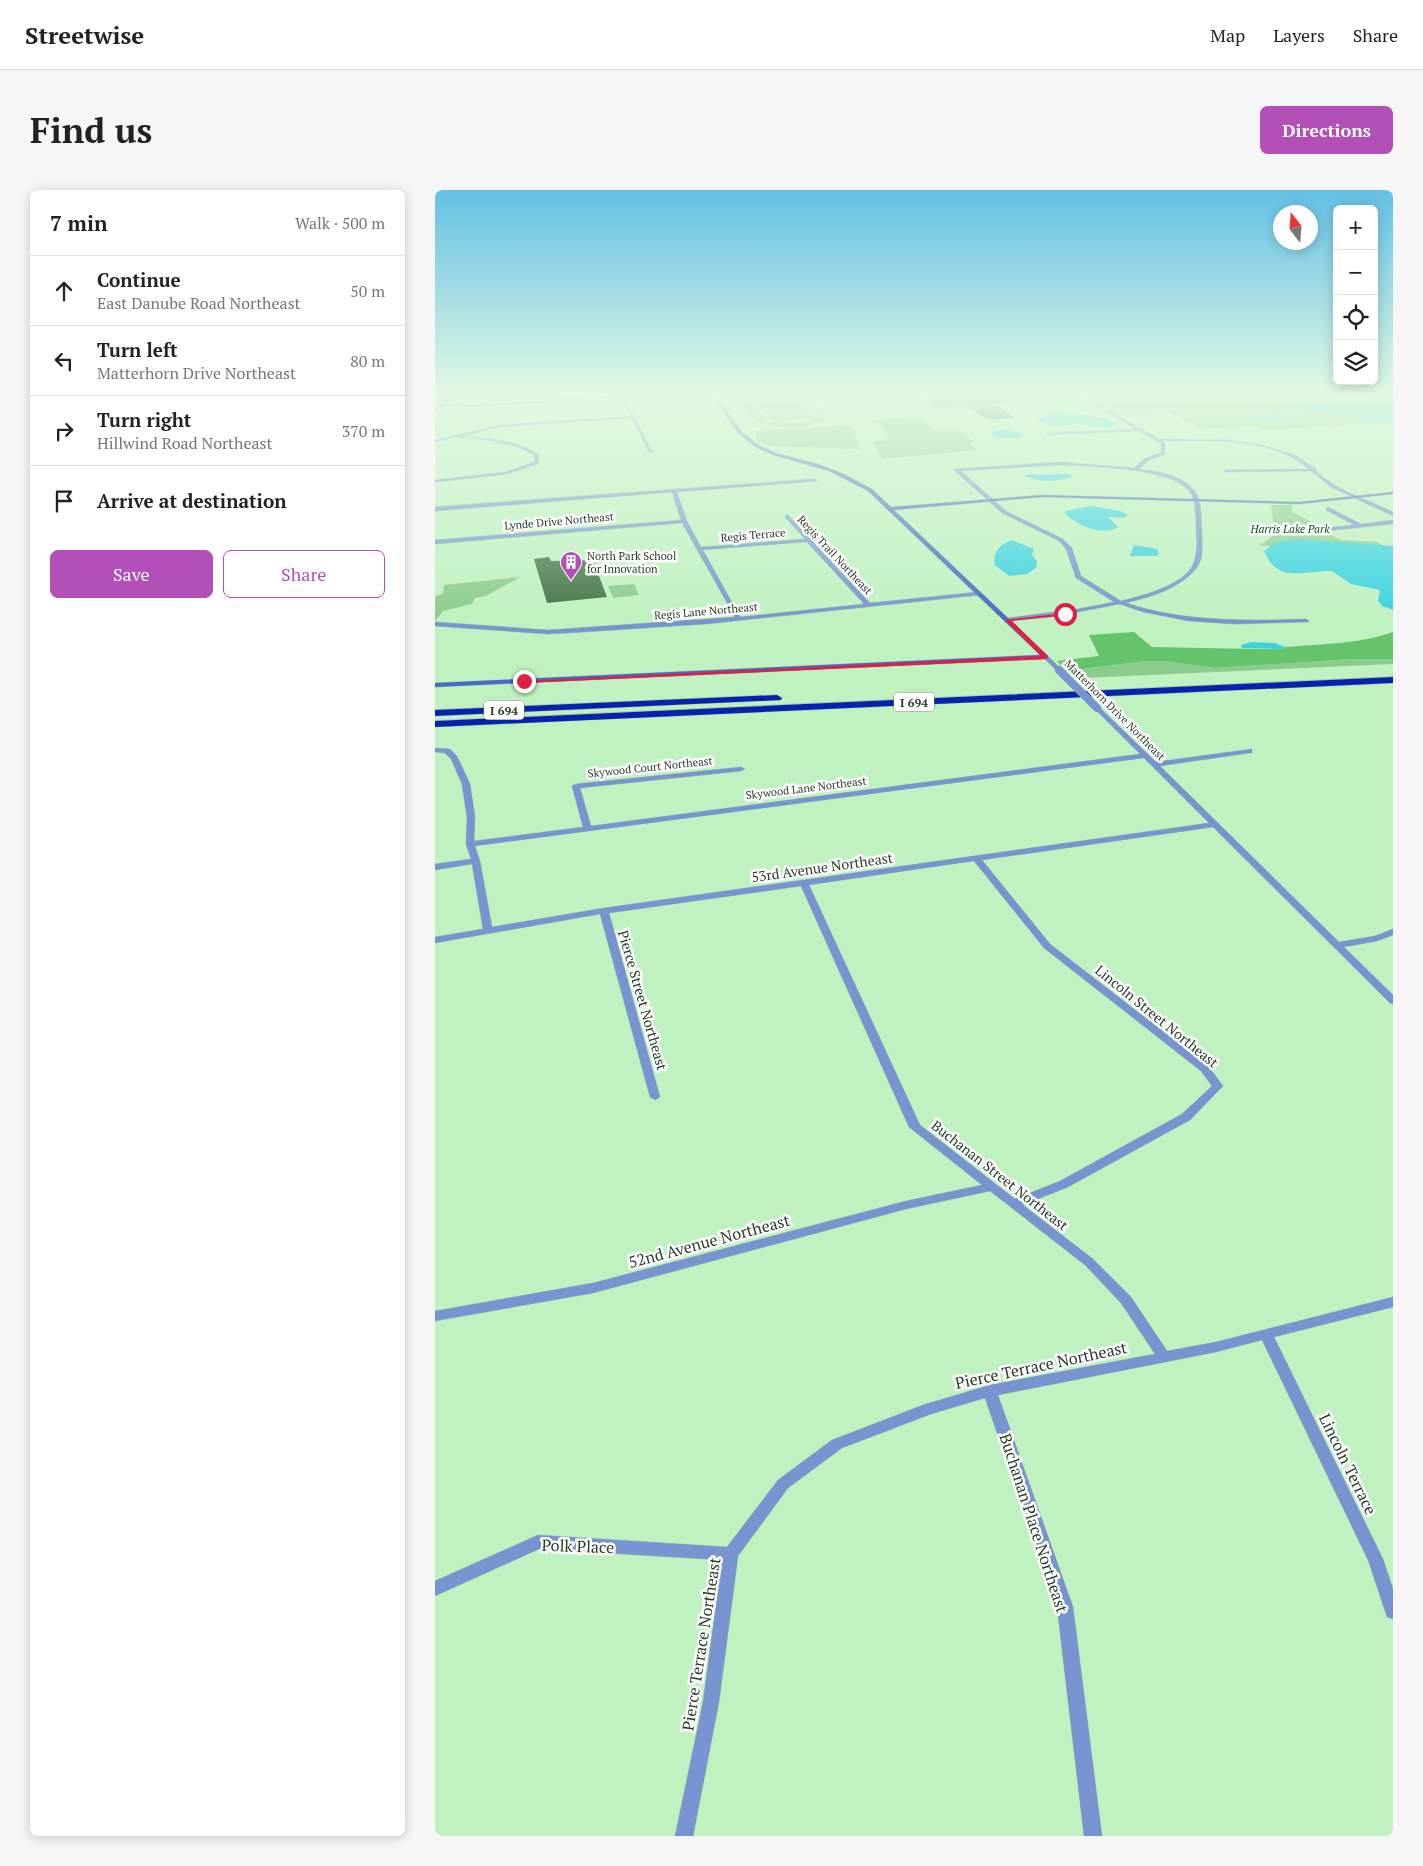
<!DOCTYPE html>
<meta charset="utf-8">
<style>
body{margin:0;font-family:"PT Serif",serif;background:#f6f6f6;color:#222}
.controls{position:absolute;right:15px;top:15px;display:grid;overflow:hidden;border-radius:8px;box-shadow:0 2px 12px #0003}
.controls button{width:45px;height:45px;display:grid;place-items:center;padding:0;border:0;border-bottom:1px solid #e0e0e0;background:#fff;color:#222;font:25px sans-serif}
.compass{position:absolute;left:838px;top:15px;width:45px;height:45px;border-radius:50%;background:#fff;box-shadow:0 2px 12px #0003;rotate:343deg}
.stop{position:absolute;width:15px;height:15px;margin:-11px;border:4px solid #e11d48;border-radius:50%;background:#fff}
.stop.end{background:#e11d48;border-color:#fff;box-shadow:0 1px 5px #0008}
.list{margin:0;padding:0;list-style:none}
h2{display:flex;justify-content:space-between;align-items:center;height:65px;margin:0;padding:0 20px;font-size:21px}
h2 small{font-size:16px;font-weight:400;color:#767676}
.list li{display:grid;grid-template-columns:32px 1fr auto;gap:15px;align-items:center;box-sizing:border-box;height:70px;padding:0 20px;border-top:1px solid #e0e0e0}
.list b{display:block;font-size:19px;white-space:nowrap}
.list p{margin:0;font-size:16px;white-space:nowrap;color:#767676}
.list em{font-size:16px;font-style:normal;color:#767676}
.actions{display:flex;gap:10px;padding:15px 20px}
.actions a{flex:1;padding:11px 0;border:1px solid #b250b8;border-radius:8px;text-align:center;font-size:18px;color:#b250b8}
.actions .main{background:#b250b8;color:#fff}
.icon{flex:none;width:28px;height:28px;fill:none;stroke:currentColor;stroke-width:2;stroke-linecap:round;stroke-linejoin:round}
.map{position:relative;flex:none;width:958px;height:1646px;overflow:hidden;border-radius:8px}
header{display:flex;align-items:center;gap:30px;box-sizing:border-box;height:70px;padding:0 25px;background:#fff;border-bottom:1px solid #e0e0e0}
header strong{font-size:24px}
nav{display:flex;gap:28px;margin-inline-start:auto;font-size:18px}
.intro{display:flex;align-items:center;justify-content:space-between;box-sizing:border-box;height:120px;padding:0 30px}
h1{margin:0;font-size:35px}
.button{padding:12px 22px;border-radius:8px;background:#b250b8;color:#fff;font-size:18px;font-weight:700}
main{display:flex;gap:30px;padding:0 30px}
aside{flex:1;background:#fff;border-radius:8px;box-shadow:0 2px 12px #0003}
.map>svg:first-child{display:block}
.green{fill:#8bcc8d}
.forest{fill:#65c46b}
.water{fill:#39d2e1}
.building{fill:#457247}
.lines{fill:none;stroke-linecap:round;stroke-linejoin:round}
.street-casing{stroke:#a2cda2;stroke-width:1}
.secondary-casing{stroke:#a2cda2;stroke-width:1}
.highway-casing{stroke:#a2cda2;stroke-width:1}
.street{fill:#7793d0;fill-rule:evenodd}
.secondary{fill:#456ac3;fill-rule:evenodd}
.highway{fill:#0722ad;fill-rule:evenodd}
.street-bridge-casing{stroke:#a2cda2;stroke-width:8;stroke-linecap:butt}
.street-bridge{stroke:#7793d0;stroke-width:8}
.route{fill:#e11d48}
.labels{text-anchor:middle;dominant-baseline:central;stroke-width:5;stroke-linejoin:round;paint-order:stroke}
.far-street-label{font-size:11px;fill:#283c29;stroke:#fff}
.far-park-label{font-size:11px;font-style:italic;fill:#0c5117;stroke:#fff}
.far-poi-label{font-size:11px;fill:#283c29;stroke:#fff;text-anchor:start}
.shield{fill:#fff;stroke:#687669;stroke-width:1}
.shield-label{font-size:12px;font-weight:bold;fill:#283c29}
.street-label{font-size:14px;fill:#283c29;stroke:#fff}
.near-street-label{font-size:16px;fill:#283c29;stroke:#fff}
</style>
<header>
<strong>Streetwise</strong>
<nav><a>Map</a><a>Layers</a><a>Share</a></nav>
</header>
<div class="intro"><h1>Find us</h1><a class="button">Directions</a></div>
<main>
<aside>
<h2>7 min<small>Walk · 500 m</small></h2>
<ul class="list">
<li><svg class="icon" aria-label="ahead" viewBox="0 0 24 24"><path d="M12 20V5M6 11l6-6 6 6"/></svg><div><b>Continue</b><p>East Danube Road Northeast</p></div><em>50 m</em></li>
<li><svg class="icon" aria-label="left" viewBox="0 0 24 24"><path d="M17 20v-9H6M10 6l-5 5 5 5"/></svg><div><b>Turn left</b><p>Matterhorn Drive Northeast</p></div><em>80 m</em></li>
<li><svg class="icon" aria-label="right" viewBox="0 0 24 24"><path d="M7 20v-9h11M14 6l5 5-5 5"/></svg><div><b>Turn right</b><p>Hillwind Road Northeast</p></div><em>370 m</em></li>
<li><svg class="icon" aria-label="arrive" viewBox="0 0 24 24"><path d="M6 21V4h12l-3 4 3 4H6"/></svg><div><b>Arrive at destination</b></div></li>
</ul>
<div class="actions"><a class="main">Save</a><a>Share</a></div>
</aside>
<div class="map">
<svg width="958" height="1646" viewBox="0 0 958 1646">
<rect width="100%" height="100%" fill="#c0f1c0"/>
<path class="green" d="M318 202H333L318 205 314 209 334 232 364 234 384 228 365 206 350 202 371 204 393 227C383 239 337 240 324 232 315 227 308 213 302 205Z
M716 202H958V232L829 240 820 236 766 239 734 223 687 226 662 213 725 208Z
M359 207 379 228 337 231 319 209Z
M481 227 487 228 500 241 526 240 538 252 535 253 542 260 447 269 438 251 455 250 446 237 433 230Z
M417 235 425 259 335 256 323 252 319 241Z
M836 315H857V322L879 333 878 337 906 350 942 352 955 359 824 356 840 344Z
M85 387 51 406 40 408 37 414 8 421 0 431V407L8 403 9 395Z
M199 394 204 405 178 408 173 396Z
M917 469H958V474L647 488 631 481 711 471H729L780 478Z"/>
<path class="forest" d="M699 442 717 457 819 459H847L851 457C886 454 925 454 958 442V469H917L780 478 729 471H711L631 481 622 471 664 466 654 445Z"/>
<path class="water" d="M865 212 958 221V232L895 224 857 216Z
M621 221 672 228 680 233 675 238C666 237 657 235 648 234 633 234 612 240 602 228Z
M839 223 865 226 832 231 808 228Z
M561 240H575L589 244 585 248H563L556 245Z
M632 284 638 286C625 293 601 292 588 285Z
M656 316 685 321 693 325 689 328 673 327 683 337C666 347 643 335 630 324L631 321Z
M860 349 958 356V420L947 416 943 411 945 400 916 394 897 381C870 380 843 395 829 361L841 352Z
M577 350 599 359 597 365 602 371 601 378 592 384 574 386 560 375C557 363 565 354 577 350Z
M699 355 722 359 724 363 722 366H695Z
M817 452 839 453 851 457 847 459 807 458 806 455Z"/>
<path class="building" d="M480 202H559L574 213 560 214 580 228 554 230 530 216 499 218Z
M114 367 116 371 158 370 172 407 112 413 99 369Z"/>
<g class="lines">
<g class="street-casing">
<path id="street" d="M636 202H642L724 249 794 250 828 255 862 266 881 279V281C902 301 932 309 958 322V326L896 297 876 281 791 282 789 281 791 280 873 279C838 246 773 251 728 251L730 253V264L713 271 704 279C723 281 753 286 762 305 767 316 766 331 767 343 767 355 769 371 760 380 743 399 716 407 691 413 750 432 810 431 871 429L874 431 873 432 800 434 754 431 708 422 685 414 616 427 571 431V429L573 428 643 419 679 412 641 388 631 359 624 351 567 323 520 281V279L624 272 699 278 709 269 726 262V254L704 241 610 245 612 243 700 239ZM624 275C655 276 727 278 750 297 761 305 760 320 761 332 761 346 764 361 758 374 750 395 706 406 686 411L646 386 637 358 628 349 571 321 526 281Z
M189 206 218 263 214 262 197 228 64 237 29 246C54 249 82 249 104 265L103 274 72 284 0 292V290L71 282 99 272 100 266C83 254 45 248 23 247 16 247 7 251 0 252V250L64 235 196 226 187 207Z
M380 289 382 291 242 302 252 331 266 357 370 349 350 327 352 324 435 413 543 402 545 403V405L271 434 133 443 113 444 0 436V432L113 440 300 427 247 333 0 354V350L246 330 237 302 0 321V317ZM372 352 429 414 305 427 268 360Z
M893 317 926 334 958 330V334L891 341 889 340V338L919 335 891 320Z
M609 466H613L626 479V481H622L609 468Z
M662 516 664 517 721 572 817 559V563H814L725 576 904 752 940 746 958 739V745L942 751 909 757 958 805V814L955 813 778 637 547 670 615 754 774 877 788 896 755 930 633 997 588 1015 658 1069 696 1107 732 1161 781 1152 958 1107V1117L839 1147 948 1369 958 1399V1429L952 1427 933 1370 827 1150 781 1162 563 1205 638 1417 667 1646H649L622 1417 550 1208 496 1224 407 1258 353 1298 303 1366 284 1512 258 1646H240L268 1512 287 1370 104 1359 0 1406V1391L103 1345 292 1357 343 1290 397 1250 488 1215 555 1195 720 1164 686 1113 650 1075 555 1001 471 1019 158 1103 0 1131V1121L158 1093 471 1011 547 995 474 937 366 696 174 723 225 907 220 910 215 907 165 724 0 753V747L48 739 37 674 0 680V674L36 669 31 654 32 627 27 594 16 569 10 563 0 562V558L15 559 22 566 35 594 40 627 39 651 148 637 137 596 141 594 306 577 310 579 306 581 145 598 156 636 705 564 659 518ZM709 568 774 633 169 718 57 737 45 671 40 656ZM539 671 609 758 766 881 777 896 747 924 625 991 580 1009 485 935 374 695Z"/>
</g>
<g class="secondary-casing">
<path id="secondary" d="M29 202 33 203 8 214 40 215 239 202H267L40 217 9 216 0 220V218L5 216 4 214 8 210Z
M275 202H279L305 240 323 255 341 263 383 274 409 284 437 299 456 317 607 305 864 312 958 302V304L864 314 607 307 459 320 613 466V468L611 469 0 497V493L605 465 433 301 394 281 338 265 320 257 302 242Z"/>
</g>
<g class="highway-casing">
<path id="highway" d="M958 487V493L0 537V531Z
M342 505 347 508 346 510 0 526V520Z"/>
</g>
<use href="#street" class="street"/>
<use href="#secondary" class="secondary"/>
<use href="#highway" class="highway"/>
<g class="street-bridge-casing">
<path id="street-bridge" d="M624 480 662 518"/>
</g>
<use href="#street-bridge" class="street-bridge"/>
</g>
<linearGradient id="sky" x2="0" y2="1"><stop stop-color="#62c0e5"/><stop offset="0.47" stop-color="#e3f9e3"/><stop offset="1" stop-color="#e3f9e3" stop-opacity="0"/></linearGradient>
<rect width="958" height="433" fill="url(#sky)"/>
<path class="route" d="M630 423 632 425 577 431 613 466 611 469 89 493 87 491 606 466 570 430Z"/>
<defs>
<g id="building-pin" transform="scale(1.125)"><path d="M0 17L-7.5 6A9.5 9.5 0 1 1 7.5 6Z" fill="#b250b8" stroke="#fff"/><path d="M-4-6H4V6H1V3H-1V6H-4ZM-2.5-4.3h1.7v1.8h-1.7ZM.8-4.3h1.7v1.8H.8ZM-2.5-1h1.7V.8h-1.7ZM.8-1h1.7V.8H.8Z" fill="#fff"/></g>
</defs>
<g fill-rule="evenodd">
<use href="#building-pin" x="136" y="372"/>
</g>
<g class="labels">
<g class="far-street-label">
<text transform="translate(124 331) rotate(-5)">Lynde Drive Northeast</text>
<text transform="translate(318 345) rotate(-5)">Regis Terrace</text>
<text transform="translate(400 365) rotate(47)">Regis Trail Northeast</text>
<text transform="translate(271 421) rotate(-5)">Regis Lane Northeast</text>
<text transform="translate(680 520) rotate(45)">Matterhorn Drive Northeast</text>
<text transform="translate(215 577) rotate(-6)">Skywood Court Northeast</text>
<text transform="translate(371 598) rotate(-7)">Skywood Lane Northeast</text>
</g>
<g class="far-park-label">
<text x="855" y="339">Harris Lake Park</text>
</g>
<g class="far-poi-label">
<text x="152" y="366">North Park School<tspan x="152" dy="13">for Innovation</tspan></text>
</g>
<g class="shield">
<rect x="459" y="502.5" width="40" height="19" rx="4"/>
<rect x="49" y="510.5" width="40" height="19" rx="4"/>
</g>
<g class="shield-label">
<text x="479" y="512">I 694</text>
<text x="69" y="520">I 694</text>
</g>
<g class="street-label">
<text transform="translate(387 677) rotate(-8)">53rd Avenue Northeast</text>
<text transform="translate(208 810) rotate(74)">Pierce Street Northeast</text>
<text transform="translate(722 826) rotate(39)">Lincoln Street Northeast</text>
<text transform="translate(565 985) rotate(38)">Buchanan Street Northeast</text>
</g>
<g class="near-street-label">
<text transform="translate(274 1051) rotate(-15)">52nd Avenue Northeast</text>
<text transform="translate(606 1175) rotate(-12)">Pierce Terrace Northeast</text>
<text transform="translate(913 1274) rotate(64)">Lincoln Terrace</text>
<text transform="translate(599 1333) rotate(72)">Buchanan Place Northeast</text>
<text transform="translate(143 1356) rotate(2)">Polk Place</text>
<text transform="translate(266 1454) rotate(-81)">Pierce Terrace Northeast</text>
</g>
</g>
</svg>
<div class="controls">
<button>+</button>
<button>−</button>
<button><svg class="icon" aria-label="locate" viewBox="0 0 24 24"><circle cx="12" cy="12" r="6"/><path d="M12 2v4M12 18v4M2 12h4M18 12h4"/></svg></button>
<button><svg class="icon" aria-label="layers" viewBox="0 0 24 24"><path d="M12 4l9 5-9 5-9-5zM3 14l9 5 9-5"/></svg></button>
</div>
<svg class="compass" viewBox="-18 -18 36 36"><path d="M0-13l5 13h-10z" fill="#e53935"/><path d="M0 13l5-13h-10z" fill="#767676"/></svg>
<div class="stop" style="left:630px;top:424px"></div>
<div class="stop end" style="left:89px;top:491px"></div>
</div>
</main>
